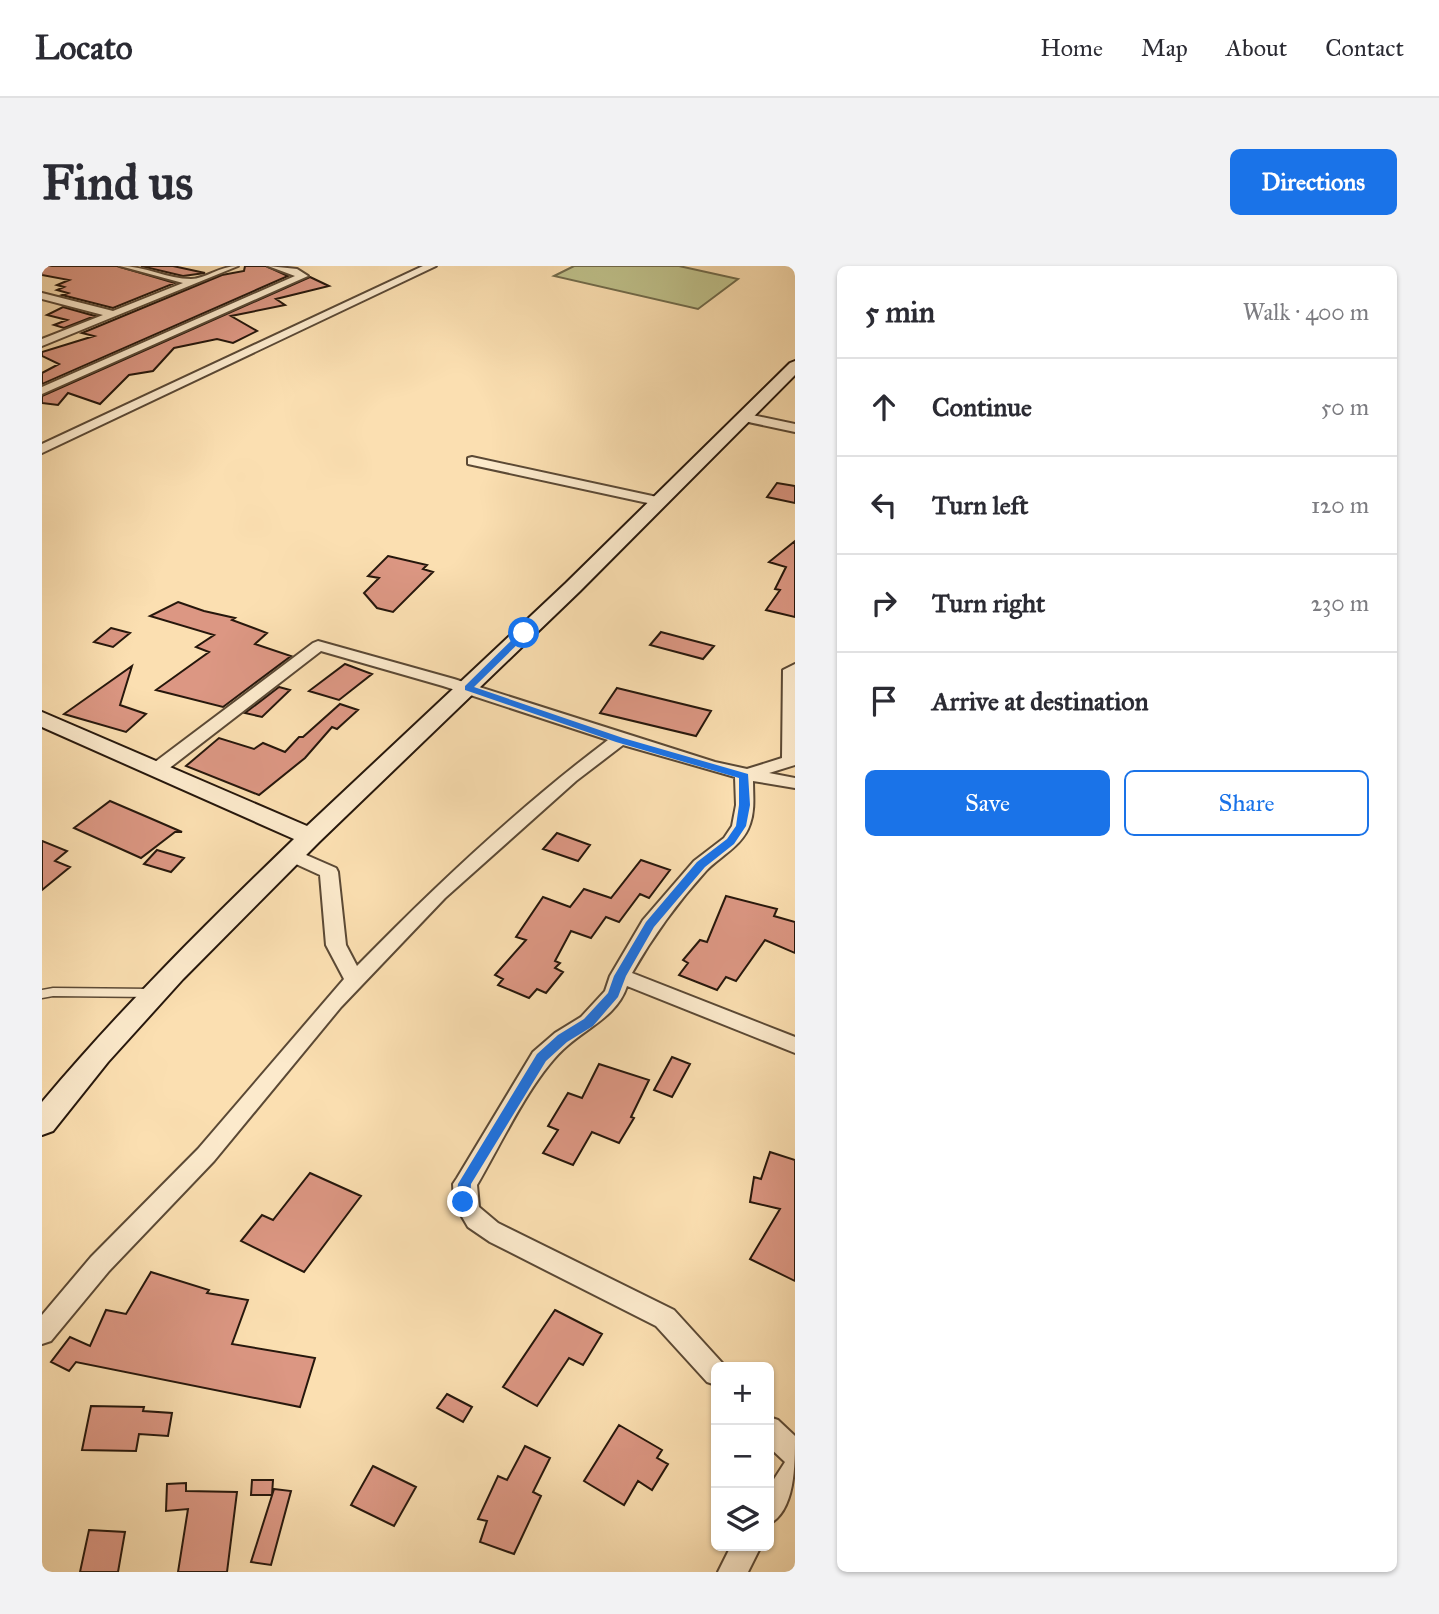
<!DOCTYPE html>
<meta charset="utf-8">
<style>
body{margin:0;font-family:"IM FELL Great Primer",serif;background:#f2f2f3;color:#2b2b33}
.controls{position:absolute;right:21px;bottom:21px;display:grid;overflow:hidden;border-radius:10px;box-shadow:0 2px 5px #0004}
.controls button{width:63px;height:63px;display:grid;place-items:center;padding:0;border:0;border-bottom:2px solid #e1e1e2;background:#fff;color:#2b2b33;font:35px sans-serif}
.stop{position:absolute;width:21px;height:21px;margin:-16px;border:5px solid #1a73e8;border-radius:50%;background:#fff}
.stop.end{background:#1a73e8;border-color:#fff;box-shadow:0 2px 7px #0008}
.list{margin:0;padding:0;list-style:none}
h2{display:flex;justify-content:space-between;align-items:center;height:91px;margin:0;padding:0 28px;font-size:30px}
h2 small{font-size:23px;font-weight:400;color:#7c7c81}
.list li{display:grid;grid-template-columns:46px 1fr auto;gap:21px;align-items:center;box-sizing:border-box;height:98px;padding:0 28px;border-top:2px solid #e1e1e2}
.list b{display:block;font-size:26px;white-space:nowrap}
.list em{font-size:23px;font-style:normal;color:#7c7c81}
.actions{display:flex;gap:14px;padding:21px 28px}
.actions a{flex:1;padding:16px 0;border:2px solid #1a73e8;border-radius:10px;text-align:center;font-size:24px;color:#1a73e8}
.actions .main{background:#1a73e8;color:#fff}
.icon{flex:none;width:38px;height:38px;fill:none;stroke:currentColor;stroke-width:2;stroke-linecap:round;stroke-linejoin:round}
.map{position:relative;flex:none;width:753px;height:1306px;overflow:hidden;border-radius:10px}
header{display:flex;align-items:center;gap:42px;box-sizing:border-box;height:98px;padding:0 35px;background:#fff;border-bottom:2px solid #e1e1e2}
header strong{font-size:33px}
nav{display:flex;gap:38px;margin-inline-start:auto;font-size:24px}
.intro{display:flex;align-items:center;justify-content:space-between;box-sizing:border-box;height:168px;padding:0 42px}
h1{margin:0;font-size:49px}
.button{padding:18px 32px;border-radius:10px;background:#1a73e8;color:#fff;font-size:24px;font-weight:700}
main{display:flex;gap:42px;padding:0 42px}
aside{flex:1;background:#fff;border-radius:10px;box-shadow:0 2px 5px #0004}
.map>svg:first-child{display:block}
.green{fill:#bfc18b;stroke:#726c4c;stroke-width:2}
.building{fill:#dc9783;stroke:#26170c;stroke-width:2}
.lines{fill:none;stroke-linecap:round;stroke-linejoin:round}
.lane-casing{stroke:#5b4935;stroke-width:3}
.street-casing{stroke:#5b4935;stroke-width:4}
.secondary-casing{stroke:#26170c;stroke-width:4}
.lane{fill:#fceacc;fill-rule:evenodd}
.street{fill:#fceacc;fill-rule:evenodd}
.secondary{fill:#fceacc;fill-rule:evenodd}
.route{fill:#1a73e8}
</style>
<header>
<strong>Locato</strong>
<nav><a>Home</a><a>Map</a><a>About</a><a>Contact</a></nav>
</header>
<div class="intro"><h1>Find us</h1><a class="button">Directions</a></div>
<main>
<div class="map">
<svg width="753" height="1306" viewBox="0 0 753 1306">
<rect width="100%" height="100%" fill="#fbdfb1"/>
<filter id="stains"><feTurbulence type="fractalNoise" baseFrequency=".00286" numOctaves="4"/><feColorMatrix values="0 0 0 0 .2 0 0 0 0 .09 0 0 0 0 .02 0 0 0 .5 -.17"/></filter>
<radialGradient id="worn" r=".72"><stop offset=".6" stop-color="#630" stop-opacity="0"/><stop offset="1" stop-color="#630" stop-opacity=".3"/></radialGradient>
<path class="green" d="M532 0H637L696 13 656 43 512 10Z"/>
<path class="building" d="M0 0H75L133 17 71 42 20 29 26 27 15 24 22 21 15 19 27 14 0 9Z
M99 0H131L163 7 141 10Z
M203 0H224L246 10 0 118V107L17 98 0 90V86L52 70 40 67 180 9 202 5Z
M268 11 287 20 234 33 243 39 189 50 215 65 191 77 175 73 132 82 111 105 87 109 58 138 26 127 16 139 0 137V130Z
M21 41 53 50 22 62 12 59 25 54 5 49Z
M735 217 753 220V237L725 231Z
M753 275V351L724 344 738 324 733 323 744 301 727 296Z
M346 290 385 299 381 303 391 306 351 346 335 342 322 327 337 312 326 310Z
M136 336 162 345 193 352 190 354 225 367 213 378 249 390 181 441 114 424 167 386 154 381 172 369 108 350Z
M69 362 88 367 71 381 52 376Z
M619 366 649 374 672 380 661 393 608 379Z
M303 398 330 408 297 434 267 425Z
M90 400 78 439 104 448 84 466 22 448Z
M237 421 248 424 220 451 203 447Z
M575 422 669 445 654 470 558 447Z
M298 438 316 444 295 463 290 461 263 492 217 529 144 500 177 472 212 483 221 477 243 486 257 471H261Z
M68 535 110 553 140 566H133L99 592 32 562Z
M515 567 548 579 536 595 501 583Z
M0 575 25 585 13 595 28 601 0 624Z
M115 584 142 592 129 606 102 598Z
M599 594 628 604 607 632 598 628 577 656 564 651 549 672 529 665 513 695 518 697 513 702 521 706 504 727 495 723 487 732 456 719 461 713 453 709 484 674 474 671 501 631 528 641 542 623 569 632Z
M684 630 735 643 732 650 753 656V687L723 674 694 715 684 711 675 724 637 709 646 697 641 694 658 674 665 676Z
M630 791 648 798 630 831 612 824Z
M557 798 607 814 589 851 592 852 577 877 550 866 531 899 501 887 516 864 506 860 526 827 540 832Z
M728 886 753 894V1015L708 993 738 943 708 936 712 911 719 913Z
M268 907 319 930 262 1006 199 975 220 949 231 954Z
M109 1006 167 1024 165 1027 206 1034 190 1078 273 1092 258 1141 34 1096 27 1105 9 1096 28 1071 48 1080 64 1044 84 1048Z
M513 1044 560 1068 541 1099 527 1092 495 1140 461 1121Z
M405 1128 430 1141 421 1156 395 1142Z
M49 1140 102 1141 101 1145 130 1147 126 1170 97 1168 94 1185 40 1184Z
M577 1159 620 1184 615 1192 626 1198 610 1224 596 1215 582 1239 542 1215Z
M483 1180 508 1192 491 1226 499 1230 472 1288 438 1276 445 1255 436 1253 456 1210 465 1214Z
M331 1200 374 1221 352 1260 309 1239Z
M210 1214H231L230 1229H209Z
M144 1217V1225L195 1226 185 1306H136L146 1243 124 1245 125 1218Z
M232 1223 249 1225 229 1299 209 1296Z
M47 1264 83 1266 76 1306H38Z"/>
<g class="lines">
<g class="lane-casing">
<path id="lane" d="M11 722 111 723 116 727 111 731 11 730 0 732V724Z"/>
</g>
<g class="street-casing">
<path id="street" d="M78 0C103 0 126 13 149 13 163 13 178 0 196 0L0 80V73L61 49 0 33V27L71 45 141 17Z
M226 0 255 3 266 10 0 128V121L253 10Z
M381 0H394L0 187V178Z
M701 147 753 158V166L697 154 695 151Z
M430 191 615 231 622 235 615 239 426 198V192Z
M276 375 412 413 673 496 705 503 740 492 741 404 753 398V499L727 507 753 512V522L711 515C711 529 713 544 708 558 701 580 678 590 664 605 635 637 611 670 590 707L753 771V787L585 720C575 750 546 761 525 780 491 809 459 878 435 919L437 941 456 957 632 1044 683 1100 674 1101V1119L665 1116 614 1060 448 976 426 961 412 937 411 918 415 912 491 786 513 767 539 751 563 725 568 710 601 654 652 595 682 572 690 560 694 539 693 511 581 479 534 515 403 632 299 741 172 895 67 1005 9 1075 0 1078V1049L49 991 156 883 302 713 284 679 278 609 243 593 240 589 243 585H255L294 602 296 606 304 679 315 700C394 619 476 542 566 474L401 420 279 385 121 507H109L106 503 109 499 271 377Z
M727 1151 736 1154 753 1170C753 1200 753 1245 727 1258V1221L743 1196 727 1181Z
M689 1280H719L706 1306H676Z"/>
</g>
<g class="secondary-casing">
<path id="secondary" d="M753 95V109L538 325 277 576 141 713 66 796 11 865 0 869V836C79 742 164 658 252 573L0 461V446L265 560 524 317 748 97Z"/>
</g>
<use href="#lane" class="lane"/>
<use href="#street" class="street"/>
<use href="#secondary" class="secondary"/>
</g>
<path class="route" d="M479 365 487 367 432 421 581 472 706 508 708 539 704 560 692 578 663 601 612 661 584 710 576 731 551 760 525 776 504 795 429 918 428 936 421 941 414 936 416 918 495 788 516 769 542 753 566 727 572 710 604 656 655 596 685 573 694 560 697 539V512L574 476 423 424V420Z"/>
<rect width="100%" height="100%" filter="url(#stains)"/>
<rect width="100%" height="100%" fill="url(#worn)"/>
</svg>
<div class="controls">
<button>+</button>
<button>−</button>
<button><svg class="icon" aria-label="layers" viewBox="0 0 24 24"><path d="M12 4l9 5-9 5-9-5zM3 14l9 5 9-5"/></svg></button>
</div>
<div class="stop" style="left:482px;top:367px"></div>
<div class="stop end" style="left:421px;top:936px"></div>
</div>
<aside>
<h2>5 min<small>Walk · 400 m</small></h2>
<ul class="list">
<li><svg class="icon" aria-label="ahead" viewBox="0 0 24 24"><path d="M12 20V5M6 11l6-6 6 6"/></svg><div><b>Continue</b></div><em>50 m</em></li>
<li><svg class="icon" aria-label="left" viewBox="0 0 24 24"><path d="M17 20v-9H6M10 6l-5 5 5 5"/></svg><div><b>Turn left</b></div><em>120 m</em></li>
<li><svg class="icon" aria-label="right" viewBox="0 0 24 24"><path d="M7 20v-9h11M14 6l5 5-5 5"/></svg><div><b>Turn right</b></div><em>230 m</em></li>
<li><svg class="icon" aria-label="arrive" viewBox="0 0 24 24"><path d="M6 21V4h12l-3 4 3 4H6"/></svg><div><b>Arrive at destination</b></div></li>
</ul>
<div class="actions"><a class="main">Save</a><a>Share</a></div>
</aside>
</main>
